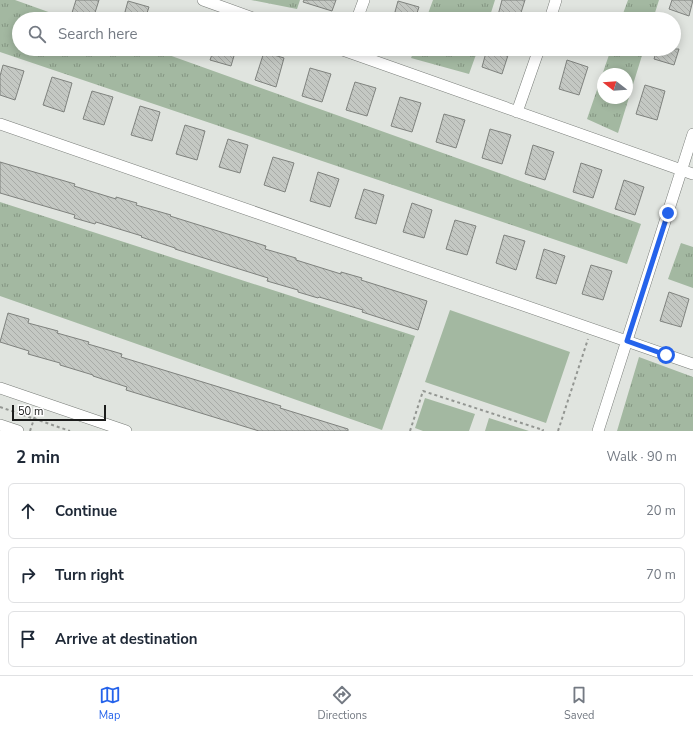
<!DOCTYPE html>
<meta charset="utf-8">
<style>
body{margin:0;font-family:"Nunito Sans",sans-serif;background:#f6f6f7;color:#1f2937}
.compass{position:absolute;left:597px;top:68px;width:36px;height:36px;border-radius:50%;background:#fff;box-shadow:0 2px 10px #0003;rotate:287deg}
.scale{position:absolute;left:12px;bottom:10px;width:94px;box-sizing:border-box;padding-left:4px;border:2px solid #1b1c1b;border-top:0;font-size:11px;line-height:14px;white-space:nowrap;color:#1b1c1b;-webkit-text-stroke:3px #fff;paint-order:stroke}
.stop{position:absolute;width:12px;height:12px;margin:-9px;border:3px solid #2563eb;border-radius:50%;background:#fff}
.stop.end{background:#2563eb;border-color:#fff;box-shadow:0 1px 4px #0008}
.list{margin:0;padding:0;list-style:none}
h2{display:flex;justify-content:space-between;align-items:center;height:52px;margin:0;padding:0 16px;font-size:17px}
h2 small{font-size:13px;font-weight:400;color:#747a83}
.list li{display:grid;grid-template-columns:26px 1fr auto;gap:12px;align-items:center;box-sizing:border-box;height:56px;margin:0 8px 8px;padding:0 8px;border:1px solid #e0e1e3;border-radius:6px}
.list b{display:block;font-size:15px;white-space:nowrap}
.list em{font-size:13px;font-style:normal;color:#747a83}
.icon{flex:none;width:22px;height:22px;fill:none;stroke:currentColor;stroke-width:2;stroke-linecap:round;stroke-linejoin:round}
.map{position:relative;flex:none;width:693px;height:431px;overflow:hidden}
.search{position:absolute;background:#fff;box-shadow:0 2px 10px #0003;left:12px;right:12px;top:12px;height:44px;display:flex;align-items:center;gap:10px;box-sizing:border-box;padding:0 14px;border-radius:22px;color:#747a83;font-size:15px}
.sheet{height:244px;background:#fff}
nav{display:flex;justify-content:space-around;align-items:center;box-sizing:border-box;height:56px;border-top:1px solid #e0e1e3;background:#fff;font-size:11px;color:#747a83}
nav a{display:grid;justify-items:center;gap:2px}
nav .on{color:#2563eb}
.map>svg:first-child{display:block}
.grass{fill:url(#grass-tufts);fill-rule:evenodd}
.park{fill:#a3b8a1}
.building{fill:url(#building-back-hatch);stroke:#7f827e}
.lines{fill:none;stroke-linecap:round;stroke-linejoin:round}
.minor-casing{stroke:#787c78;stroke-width:12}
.path{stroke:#939692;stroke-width:2;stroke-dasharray:3 3;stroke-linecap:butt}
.minor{stroke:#fff;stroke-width:11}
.route{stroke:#2563eb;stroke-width:5}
</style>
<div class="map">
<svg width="693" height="431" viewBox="0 0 693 431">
<defs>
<pattern id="grass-tufts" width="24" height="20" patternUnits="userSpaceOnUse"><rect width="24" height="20" fill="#a3b8a1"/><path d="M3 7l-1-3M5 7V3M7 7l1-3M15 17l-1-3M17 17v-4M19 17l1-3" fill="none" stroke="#849582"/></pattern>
<pattern id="building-back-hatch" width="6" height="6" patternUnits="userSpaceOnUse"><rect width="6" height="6" fill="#c4c8c3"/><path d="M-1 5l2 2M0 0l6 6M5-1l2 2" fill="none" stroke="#a8aba7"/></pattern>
</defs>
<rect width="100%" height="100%" fill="#e0e4df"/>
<path class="grass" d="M0 0H15L68 19H19V49H152L641 224 627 264 0 52Z
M251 0H300L297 9Z
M433 0H495L489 19H426Z
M628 0H659L653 19H621Z
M415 49H478L469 74 411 58Z
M611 49H644L618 133 587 119ZM603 74H627V98H603Z
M0 202 415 336 382 430 0 296Z
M681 243 693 247V288L668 279Z
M639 357 693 377V431H617Z"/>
<path class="park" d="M450 310 570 352 546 423 425 382Z
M425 398 475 414 469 431H423L415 428Z
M489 418 529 431H485Z"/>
<path class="building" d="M76 0H99L93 19H82L71 16Z
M304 0H336L332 11 303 2Z
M502 0H525L519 19H497Z
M672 0H693L689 16 669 9Z
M128 1 149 7 145 19H123Z
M398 1 419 7 415 19H393Z
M214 49H236L231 66 210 60Z
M487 49H510L502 74 482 67Z
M657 49H679L674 65 654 59Z
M264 52 284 58 276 87 255 80Z
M567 60 588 67 579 95 559 89Z
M3 65 24 71 15 100 0 95V76Z
M310 68 331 74 322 102 302 96Z
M52 77 72 83 64 112 43 105Z
M355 82 376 88 367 116 346 110Z
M645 85 665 91 657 120 636 114Z
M92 91 113 97 104 125 83 119Z
M400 97 421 103 412 132 391 126Z
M140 106 160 112 152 141 131 135Z
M444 114 465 120 456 148 436 142Z
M185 125 205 131 197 160 176 154Z
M490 129 511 135 502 164 482 158Z
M228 139 248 145 240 173 219 167Z
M533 145 554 152 545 180 525 174Z
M273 157 294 163 285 192 264 185Z
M0 162 75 184 74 186 116 199V197L137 203 136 205 171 215 170 216 266 246 265 249 296 258V260L341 274V272L362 278 361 280 427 301 418 330 362 312 363 310 319 297 318 298 298 292V290L267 281 268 278 175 249V248L141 237 142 236 96 222 95 224 74 218 75 215 0 193Z
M581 163 602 170 593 198 573 192Z
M318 172 339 179 330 207 310 201Z
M624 180 644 187 635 215 615 209Z
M364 189 384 195 376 224 355 218Z
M412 203 432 210 424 238 403 232Z
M455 220 476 226 467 255 446 249Z
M504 235 525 241 516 270 496 263Z
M544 249 565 256 556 284 536 278Z
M591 265 612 271 603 300 582 294Z
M669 292 689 299 681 327 660 321Z
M8 313 29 319 28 323 58 331 57 333 89 342 88 344 122 354 121 357 281 406 280 408 348 429V431H259L126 390 127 387 93 376V375L60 365V363L28 354 29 351 0 342Z"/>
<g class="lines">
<g class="minor-casing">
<path id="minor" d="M203 0 256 19
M357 19 364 0
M550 19 556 0
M340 49 693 174
M517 112 539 49
M0 124 693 364
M0 388 126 431
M0 425 18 431
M598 431 693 134"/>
</g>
<path class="path" d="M0 407 70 431
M30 431 36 413
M410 431 423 391 543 430 542 431
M558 431 588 339"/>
<use href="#minor" class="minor"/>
</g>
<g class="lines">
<path class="route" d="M666 355 627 341 668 213"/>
</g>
</svg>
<svg class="compass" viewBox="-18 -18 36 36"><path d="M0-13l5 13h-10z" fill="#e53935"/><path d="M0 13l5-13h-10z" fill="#747a83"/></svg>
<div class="scale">50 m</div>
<div class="stop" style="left:666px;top:355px"></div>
<div class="stop end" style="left:668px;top:213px"></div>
<div class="search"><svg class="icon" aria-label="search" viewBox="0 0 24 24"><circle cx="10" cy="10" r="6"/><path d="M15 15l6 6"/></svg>Search here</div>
</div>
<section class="sheet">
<h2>2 min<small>Walk · 90 m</small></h2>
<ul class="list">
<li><svg class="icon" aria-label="ahead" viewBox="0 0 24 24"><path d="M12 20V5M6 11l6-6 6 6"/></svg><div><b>Continue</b></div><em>20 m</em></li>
<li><svg class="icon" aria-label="right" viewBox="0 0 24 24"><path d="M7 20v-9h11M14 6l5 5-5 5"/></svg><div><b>Turn right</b></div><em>70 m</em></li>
<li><svg class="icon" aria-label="arrive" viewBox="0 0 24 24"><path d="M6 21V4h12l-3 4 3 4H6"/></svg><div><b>Arrive at destination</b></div></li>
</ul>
</section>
<nav>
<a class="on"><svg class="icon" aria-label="map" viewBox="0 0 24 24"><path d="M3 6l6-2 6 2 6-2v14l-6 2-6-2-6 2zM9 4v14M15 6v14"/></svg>Map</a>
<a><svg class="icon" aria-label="directions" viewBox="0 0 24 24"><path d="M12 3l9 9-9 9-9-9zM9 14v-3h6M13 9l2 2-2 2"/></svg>Directions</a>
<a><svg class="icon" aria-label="saved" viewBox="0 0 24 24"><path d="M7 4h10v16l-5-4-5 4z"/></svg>Saved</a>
</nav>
